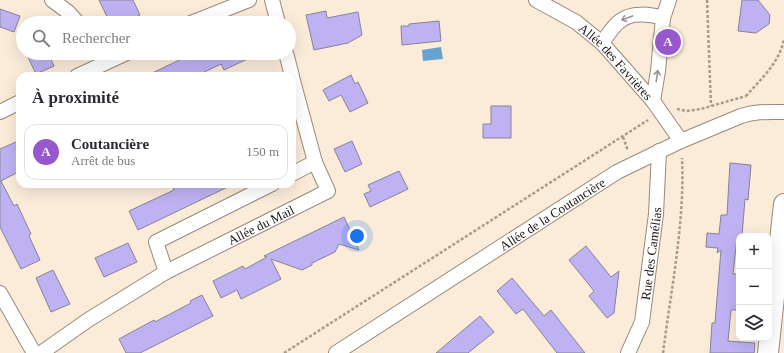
<!DOCTYPE html>
<html lang="fr">
<meta charset="utf-8">
<style>
body{margin:0;font-family:"Times New Roman",serif;background:#f7f7f7;color:#2b2b33}
.controls{position:absolute;right:12px;bottom:12px;display:grid;overflow:hidden;border-radius:8px;box-shadow:0 4px 16px #0002}
.controls button{width:36px;height:36px;display:grid;place-items:center;padding:0;border:0;border-bottom:1px solid #e1e1e2;background:#fff;color:#2b2b33;font:20px sans-serif}
.you{position:absolute;left:357px;top:236px;width:14px;height:14px;margin:-10px;border:3px solid #fff;border-radius:50%;background:#1a73e8;box-shadow:0 0 0 6px #1a73e833}
.badge{display:grid;place-items:center;width:26px;height:26px;border-radius:50%;background:#9758ce;color:#fff;font-size:13px;font-weight:700}
.pin{position:absolute;translate:-50% -50%;border:2px solid #fff;box-shadow:0 1px 4px #0006}
.list{margin:0;padding:0;list-style:none}
h2{display:flex;justify-content:space-between;align-items:center;height:52px;margin:0;padding:0 16px;font-size:17px}
h2 small{font-size:13px;font-weight:400;color:#7c7c81}
.list li{display:grid;grid-template-columns:26px 1fr auto;gap:12px;align-items:center;box-sizing:border-box;height:56px;margin:0 8px 8px;padding:0 8px;border:1px solid #e1e1e2;border-radius:12px}
.list b{display:block;font-size:15px;white-space:nowrap}
.list p{margin:0;font-size:13px;white-space:nowrap;color:#7c7c81}
.list em{font-size:13px;font-style:normal;color:#7c7c81}
.icon{flex:none;width:22px;height:22px;fill:none;stroke:currentColor;stroke-width:2;stroke-linecap:round;stroke-linejoin:round}
.map{position:relative;flex:none;width:784px;height:353px;overflow:hidden}
.search{position:absolute;background:#fff;box-shadow:0 4px 16px #0002;left:16px;top:16px;width:280px;height:44px;display:flex;align-items:center;gap:10px;box-sizing:border-box;padding:0 14px;border-radius:22px;color:#7c7c81;font-size:15px}
.panel{position:absolute;background:#fff;box-shadow:0 4px 16px #0002;left:16px;top:72px;width:280px;height:116px;border-radius:12px}
.map>svg:first-child{display:block}
.water{fill:#67a3cf}
.building{fill:#beb2f3;stroke:#868396}
.lines{fill:none;stroke-linecap:round;stroke-linejoin:round}
.street-casing{stroke:#988a7a;stroke-width:16}
.secondary-casing{stroke:#988a7a;stroke-width:22}
.path{stroke:#a79b8d;stroke-width:2.5;stroke-dasharray:3 2;stroke-linecap:butt}
.street{stroke:#fff;stroke-width:14}
.secondary{stroke:#fff;stroke-width:20}
.oneway{stroke:#989593}
.labels{text-anchor:middle;dominant-baseline:central;stroke-width:3.5;stroke-linejoin:round;paint-order:stroke}
.street-label{font-size:13px;fill:#1a140e;stroke:#fff}
</style>
<div class="map">
<svg width="784" height="353" viewBox="0 0 784 353">
<rect width="100%" height="100%" fill="#fbebd9"/>
<path class="water" d="M441 47 443 59 423 61 422 50Z"/>
<path class="building" d="M99 0H133L140 15 125 23H110Z
M742 0H758L770 15 769 24 756 33 738 31Z
M0 9 20 16 14 32 0 27Z
M326 11 327 18 358 12 362 35 348 43 314 50 306 15Z
M439 21 441 41 402 45 401 26H409V24Z
M26 53H48L54 66 36 74Z
M194 53H260L224 70 221 64 196 76H146Z
M351 75 355 84 358 82 368 103 350 112 341 95 329 101 323 90Z
M491 106H511V138H483V124H491Z
M352 141 362 164 345 172 334 149Z
M16 142 20 150V171L1 181 14 206 17 204 31 234 29 236 40 260 21 269 0 227V149Z
M730 163 751 165 748 200 745 199 742 236H739V238H737L733 274H739V310H731L728 341 755 343 754 353H710L712 323H715L721 250 717 253 718 248 706 247 707 233 719 234 721 215H727Z
M399 171 408 189 370 207 364 194 371 191 368 185Z
M172 184H234L138 230 129 211 174 190Z
M344 217 359 250 339 244 335 252 312 263V265L302 270 271 259 281 279 241 299 237 290 221 298 213 281 243 266 245 269 267 257 264 256Z
M128 243 137 262 104 277 95 258Z
M586 246 611 277 619 271 614 313 607 318 589 296 594 291 569 260Z
M53 270 70 304 51 312 36 278Z
M512 278 544 316 551 310 585 353H557L523 309 516 314 497 291Z
M202 295 213 316 140 353H126L119 339 154 320 155 322 191 303 190 301Z
M480 316 494 332 468 353H436Z"/>
<g class="lines">
<g class="street-casing">
<g id="street">
<path d="M52 0 68 12 78 23"/>
<path d="M272 0 278 23"/>
<path id="s1" d="M536 0 576 22 602 43 653 101 681 141"/>
<path d="M191 23 249 0"/>
<path d="M602 43C607 36 613 26 620 21 631 12 650 14 663 18"/>
<path d="M286 53 292 76"/>
<path d="M77 76 127 53"/>
<path d="M292 77 315 162"/>
<path d="M653 101 658 71 663 18 669 0"/>
<path d="M0 112 20 102"/>
<path d="M166 272 156 242 272 184"/>
<path d="M0 293 34 353"/>
<path id="s2" d="M41 353 88 320 166 272 328 191 315 162 292 174"/>
<path id="s3" d="M336 353 617 172 681 141 741 116C756 111 769 112 784 112"/>
<path id="s4" d="M628 353 642 322 656 214 659 151"/>
</g>
</g>
<g class="secondary-casing">
<path id="secondary" d="M768 353 784 204"/>
</g>
<path class="path" d="M707 0 711 106
M746 96C761 79 780 62 784 39
M677 109 687 111 701 109 746 96
M623 137 628 151
M284 353 648 120
M663 353C671 290 685 221 682 158"/>
<use href="#street" class="street"/>
<use href="#secondary" class="secondary"/>
</g>
<defs><path id="oneway-shaft" d="M-6 0H5M1.5-3L5.5 0L1.5 3" fill="none" stroke-width="1.6" stroke-linecap="round" stroke-linejoin="round"/></defs>
<g class="oneway">
<use href="#oneway-shaft" transform="translate(627 18) rotate(160)"/>
<use href="#oneway-shaft" transform="translate(657 76) rotate(-82)"/>
</g>
<g class="labels">
<g class="street-label">
<text stroke="none"><textPath href="#s1" startOffset="102">Allée des Favrières</textPath></text>
<text stroke="none"><textPath href="#s3" startOffset="257">Allée de la Coutancière</textPath></text>
<text stroke="none"><textPath href="#s2" startOffset="255">Allée du Mail</textPath></text>
<text stroke="none"><textPath href="#s4" startOffset="103">Rue des Camélias</textPath></text>
</g>
</g>
</svg>
<div class="controls">
<button>+</button>
<button>−</button>
<button><svg class="icon" aria-label="layers" viewBox="0 0 24 24"><path d="M12 4l9 5-9 5-9-5zM3 14l9 5 9-5"/></svg></button>
</div>
<div class="you"></div>
<div class="pin badge" style="left:668px;top:42px">A</div>
<div class="search"><svg class="icon" aria-label="search" viewBox="0 0 24 24"><circle cx="10" cy="10" r="6"/><path d="M15 15l6 6"/></svg>Rechercher</div>
<section class="panel">
<h2>À proximité<small></small></h2>
<ul class="list">
<li><span class="badge">A</span><div><b>Coutancière</b><p>Arrêt de bus</p></div><em>150 m</em></li>
</ul>
</section>
</div>
